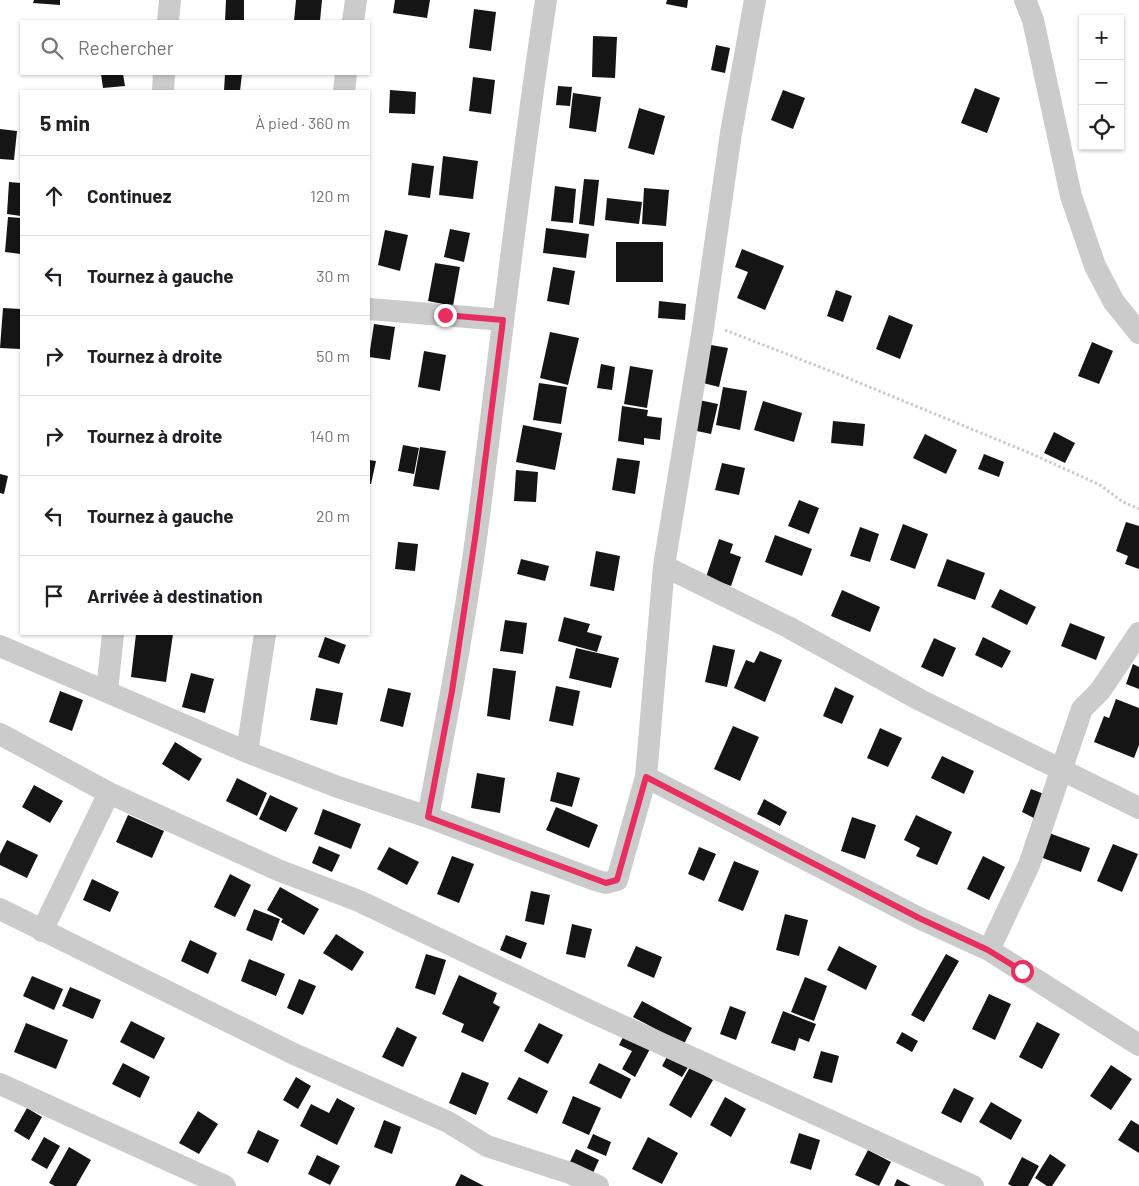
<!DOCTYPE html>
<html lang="fr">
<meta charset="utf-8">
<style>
body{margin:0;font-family:Barlow,sans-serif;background:#f6f6f6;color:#202124}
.controls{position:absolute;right:15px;top:15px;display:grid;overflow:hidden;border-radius:0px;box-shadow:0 1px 4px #0004}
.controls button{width:45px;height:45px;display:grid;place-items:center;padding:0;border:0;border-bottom:1px solid #e0e0e0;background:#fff;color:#202124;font:25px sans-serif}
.stop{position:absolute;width:15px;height:15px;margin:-11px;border:4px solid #e72e5f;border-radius:50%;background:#fff}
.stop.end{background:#e72e5f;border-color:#fff;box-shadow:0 1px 5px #0008}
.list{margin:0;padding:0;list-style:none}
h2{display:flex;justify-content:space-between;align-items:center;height:65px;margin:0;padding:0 20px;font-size:21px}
h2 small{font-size:16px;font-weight:400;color:#757577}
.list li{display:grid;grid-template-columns:32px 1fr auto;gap:15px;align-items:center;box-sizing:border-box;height:80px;padding:0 20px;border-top:1px solid #e0e0e0}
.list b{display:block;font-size:19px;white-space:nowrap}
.list em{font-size:16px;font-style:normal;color:#757577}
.icon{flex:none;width:28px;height:28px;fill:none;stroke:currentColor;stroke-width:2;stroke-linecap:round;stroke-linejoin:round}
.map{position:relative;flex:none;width:1139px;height:1186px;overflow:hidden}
.search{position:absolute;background:#fff;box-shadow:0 1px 4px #0004;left:20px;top:20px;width:350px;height:55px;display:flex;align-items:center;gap:12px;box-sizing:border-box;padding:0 18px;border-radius:0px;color:#757577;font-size:19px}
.panel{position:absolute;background:#fff;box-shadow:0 1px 4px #0004;left:20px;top:90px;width:350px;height:545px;border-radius:0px}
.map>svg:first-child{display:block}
.building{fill:#151515}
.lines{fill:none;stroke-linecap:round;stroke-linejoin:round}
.path{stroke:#cbcbcb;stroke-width:3;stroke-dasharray:2.5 2.5;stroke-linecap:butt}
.minor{stroke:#cbcbcb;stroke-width:22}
.route{stroke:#e72e5f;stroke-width:6}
</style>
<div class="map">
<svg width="1139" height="1186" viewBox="0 0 1139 1186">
<rect width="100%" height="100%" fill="#fff"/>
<path class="building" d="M34 0H60V5L33 3Z
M226 0H244V21H225Z
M296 0H322L320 21H294Z
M395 0H430L427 18 393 13Z
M667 0H688L687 8 666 4Z
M474 9 496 12 491 51 469 48Z
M593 36 617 37 615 78 592 77Z
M716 45 730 48 725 73 711 70Z
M101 74H123L125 86 103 88Z
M225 74H242L240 91H224Z
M473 77 495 80 491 114 469 111Z
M558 86 572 87 570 106 556 105Z
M975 88 1000 98 987 133 961 123Z
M390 90 416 92 415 114 389 113Z
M783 90 805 98 793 129 771 120Z
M573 93 601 97 596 132 569 128Z
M639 108 665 116 654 155 628 148Z
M0 129 17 131 14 160 0 159Z
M443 156 478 161 473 199 439 195Z
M412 163 434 166 430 198 408 195Z
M584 179 599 180 594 226 579 224Z
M9 182 21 183V216L7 214Z
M555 186 576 189 573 223 551 221Z
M644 188 669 190 666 226 642 224Z
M607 198 642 202 639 224 605 220Z
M8 217 21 218V254L5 252Z
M546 228 589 234 586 258 543 253Z
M450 229 470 233 464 262 444 257Z
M385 230 408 235 400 271 378 265Z
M616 242H663V282H616Z
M742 249 784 266 765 310 737 298 748 272 735 267Z
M435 263 460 267 453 306 428 301Z
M553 267 575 271 569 305 547 301Z
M836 290 852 296 843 322 827 316Z
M659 301 686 304 685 320 658 318Z
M3 308 21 309V349L0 348Z
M889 315 913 325 900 359 876 349Z
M374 324 395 327 390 360 369 357Z
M550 332 579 338 568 385 540 378Z
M1092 342 1113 351 1099 384 1078 376Z
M711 345 728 348 719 387 703 383Z
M424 351 446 355 440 391 418 387Z
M601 364 615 367 612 390 597 388Z
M630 366 653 370 647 408 624 404Z
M539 383 567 387 561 424 533 420Z
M723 387 747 391 740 430 716 425Z
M699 400 718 404 711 434 692 430Z
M763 401 802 413 794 442 754 430Z
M622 406 648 410 647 416 662 418 660 440 644 438V445L618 441Z
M833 421 865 424 863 446 831 443Z
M523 425 562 433 555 470 516 462Z
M1054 432 1075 443 1065 463 1044 453Z
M925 434 957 450 946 474 913 458Z
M403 445 419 448 414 474 398 471Z
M420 447 446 451 439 490 413 486Z
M984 454 1004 462 999 477 978 469Z
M617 458 640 461 635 494 612 490Z
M369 460 376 461 371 484H369Z
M722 463 745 468 739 495 715 490Z
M516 470 538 472 536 502 514 501Z
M0 474 8 476 4 494 0 493Z
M799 500 819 508 809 534 788 526Z
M1126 522 1139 526V569L1125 564 1128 556 1116 551Z
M903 524 928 534 915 569 890 560Z
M860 527 879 534 870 562 850 556Z
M775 535 812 549 802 576 765 562Z
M719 539 733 544 730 553 741 557 731 586 706 577Z
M398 542 418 544 415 571 395 569Z
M596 551 620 556 614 591 590 586Z
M521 559 549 566 545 581 517 574Z
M947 559 985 573 975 600 937 586Z
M1000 589 1036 607 1027 625 991 607Z
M842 590 880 607 870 632 831 616Z
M564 617 590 624 587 632 602 636 597 652 558 641Z
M505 620 527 623 523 654 500 651Z
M1070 623 1105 637 1096 660 1061 646Z
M136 634H173L166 682 131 677Z
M325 637 346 645 339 664 318 657Z
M983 637 1011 651 1002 668 975 655Z
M934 638 956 648 943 677 921 667Z
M713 645 735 650 727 687 705 682Z
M576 648 619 658 611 688 569 678Z
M760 651 782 660 765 702 734 688 746 660 754 663Z
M1133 664 1139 667V689L1126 684Z
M493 668 516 671 510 720 487 716Z
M191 673 214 679 205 713 182 707Z
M556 686 580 691 573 726 549 721Z
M835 687 854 696 842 724 823 716Z
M316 688 343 693 337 725 310 720Z
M388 688 411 693 403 727 380 721Z
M60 691 83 700 72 731 49 722Z
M1116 699 1139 708V745L1134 758 1094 742 1104 716 1109 718Z
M733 726 759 737 740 781 714 769Z
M880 728 902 738 888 767 867 758Z
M175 742 202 759 189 781 162 764Z
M942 756 974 771 964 794 931 778Z
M557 772 580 778 572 807 550 801Z
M477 773 505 778 500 813 471 808Z
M237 778 267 793 257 816 226 801Z
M34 785 63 801 50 823 22 807Z
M1031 789 1044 794 1034 818 1022 812Z
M270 795 298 808 286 832 259 819Z
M764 799 787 812 780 826 757 814Z
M556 807 598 825 589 848 546 830Z
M323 809 361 824 351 849 314 834Z
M128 815 164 831 152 858 116 842Z
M916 815 952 832 937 865 916 856 920 848 904 840Z
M852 817 876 825 865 859 841 851Z
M1049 833 1090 848 1081 872 1040 857Z
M7 840 38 855 27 878 0 865V854Z
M1113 844 1138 854 1122 892 1097 881Z
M319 846 340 855 332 872 312 863Z
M389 847 419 862 407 885 377 869Z
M699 847 716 854 704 881 688 874Z
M452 856 474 864 459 903 437 894Z
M983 856 1005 867 989 900 967 889Z
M734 861 759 871 743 911 718 901Z
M230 874 251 885 235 917 214 907Z
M92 879 119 892 110 912 83 900Z
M280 887 319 909 304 935 281 922 283 919 267 910Z
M531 891 550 895 544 925 525 921Z
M254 909 280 919 272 941 246 930Z
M785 914 808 920 799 956 776 950Z
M572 924 592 929 585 958 566 954Z
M336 934 364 952 352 971 323 953Z
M506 935 527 943 521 959 500 950Z
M190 940 217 953 208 974 181 961Z
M636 946 662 957 654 978 627 966Z
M839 946 877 966 866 990 827 970Z
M426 954 446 960 435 995 415 988Z
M946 954 959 961 924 1022 911 1015Z
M249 959 285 974 276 996 241 981Z
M459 975 497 993 493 1003 500 1007 483 1042 461 1032 464 1024 442 1014Z
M32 976 63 989 54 1010 23 996Z
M805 977 827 986 814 1021 791 1012Z
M299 979 316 986 303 1015 287 1008Z
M70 987 101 1000 93 1019 62 1006Z
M989 994 1011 1004 995 1040 972 1029Z
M642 1001 692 1028 684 1044 633 1017Z
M730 1006 746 1012 736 1040 720 1034Z
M783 1011 816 1024 809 1042 799 1038 795 1051 771 1043Z
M131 1021 165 1038 154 1059 120 1042Z
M1037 1022 1060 1034 1042 1069 1019 1057Z
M26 1023 68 1040 56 1069 14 1052Z
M539 1023 563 1035 548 1064 524 1051Z
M397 1027 417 1037 403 1067 382 1057Z
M902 1032 918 1041 912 1052 896 1043Z
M625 1033 651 1047 635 1077 622 1069 632 1051 619 1045Z
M821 1051 839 1056 832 1083 813 1078Z
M669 1053 690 1064 682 1077 662 1066Z
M123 1063 150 1077 140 1098 112 1084Z
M599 1063 631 1079 621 1099 589 1083Z
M1111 1065 1132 1079 1111 1110 1090 1096Z
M690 1067 713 1080 691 1118 669 1105Z
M462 1072 489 1083 476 1115 449 1103Z
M296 1077 311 1086 298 1109 283 1100Z
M519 1077 548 1091 537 1114 507 1099Z
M954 1088 974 1098 961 1123 941 1113Z
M573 1096 601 1108 589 1135 562 1123Z
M725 1097 746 1109 731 1137 710 1125Z
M337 1098 355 1108 337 1145 300 1126 311 1104 329 1113Z
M991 1102 1022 1120 1011 1140 979 1122Z
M27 1108 42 1117 29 1140 14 1131Z
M198 1111 218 1124 199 1154 179 1143Z
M384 1120 401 1127 392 1154 374 1147Z
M1131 1120 1139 1125V1153L1118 1140Z
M258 1130 279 1140 268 1163 247 1153Z
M799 1133 820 1140 811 1170 790 1163Z
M593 1134 611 1142 606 1156 587 1148Z
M44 1137 60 1146 47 1169 31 1160Z
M648 1137 678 1153 662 1184 632 1169Z
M69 1147 91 1160 76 1186H55L49 1183Z
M576 1149 599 1160 592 1175 569 1164Z
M868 1150 891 1162 879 1186 855 1175Z
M1050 1154 1066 1165 1052 1186H1047L1035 1178Z
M317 1155 340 1166 330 1185 308 1174Z
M1022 1157 1039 1166 1028 1186H1012L1008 1184Z
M461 1174 484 1186H455Z
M897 1179 911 1186H894Z"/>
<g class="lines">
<path class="path" d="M725 330 843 376 1032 454 1100 485 1123 502 1139 509"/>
<path class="minor" d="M1025 0 1033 20 1071 196 1095 266 1114 302 1139 333
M168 21 170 0
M353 21 356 0
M163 91 164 74
M344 91 346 74
M369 309 503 320
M664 566 788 627 920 700 1139 808
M0 646 247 752 338 787 428 817 595 880 606 883 617 880 646 777 664 566 704 322 731 133 755 0
M107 691 113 634
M0 734 109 793 278 870 359 901 594 1013 973 1186
M247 752 265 634
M646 777 919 918 989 950 1139 1045
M428 817C446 722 464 627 477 531 500 354 519 176 546 0
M0 909 294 1054 448 1122 487 1146 570 1173 598 1186
M42 931 109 793
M989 950 1029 865 1082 709 1100 691 1139 633
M0 1084 225 1186"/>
</g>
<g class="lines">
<path class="route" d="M445 315 503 320 476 532 452 691 428 817 606 883 617 880 646 777 919 918 988 950 1022 971"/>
</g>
</svg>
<div class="controls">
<button>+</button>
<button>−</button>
<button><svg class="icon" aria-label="locate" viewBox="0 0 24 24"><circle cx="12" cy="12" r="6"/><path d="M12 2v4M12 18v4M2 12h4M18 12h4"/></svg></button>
</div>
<div class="stop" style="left:1022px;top:971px"></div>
<div class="stop end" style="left:445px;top:315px"></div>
<div class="search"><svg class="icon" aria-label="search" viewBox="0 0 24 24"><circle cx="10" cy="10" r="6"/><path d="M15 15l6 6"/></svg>Rechercher</div>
<section class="panel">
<h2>5 min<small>À pied · 360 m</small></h2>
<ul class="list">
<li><svg class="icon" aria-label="ahead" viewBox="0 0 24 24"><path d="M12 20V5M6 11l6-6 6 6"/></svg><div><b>Continuez</b></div><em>120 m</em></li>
<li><svg class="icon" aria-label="left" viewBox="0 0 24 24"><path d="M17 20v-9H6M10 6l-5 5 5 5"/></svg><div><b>Tournez à gauche</b></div><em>30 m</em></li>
<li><svg class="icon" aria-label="right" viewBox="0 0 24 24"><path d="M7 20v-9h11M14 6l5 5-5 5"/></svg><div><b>Tournez à droite</b></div><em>50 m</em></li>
<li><svg class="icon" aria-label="right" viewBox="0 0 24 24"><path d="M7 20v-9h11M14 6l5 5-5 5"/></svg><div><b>Tournez à droite</b></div><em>140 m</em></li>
<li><svg class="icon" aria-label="left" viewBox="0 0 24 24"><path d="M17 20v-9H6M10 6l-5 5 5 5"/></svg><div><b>Tournez à gauche</b></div><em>20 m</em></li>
<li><svg class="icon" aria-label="arrive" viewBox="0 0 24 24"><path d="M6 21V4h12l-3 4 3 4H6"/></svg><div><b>Arrivée à destination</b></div></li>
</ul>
</section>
</div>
